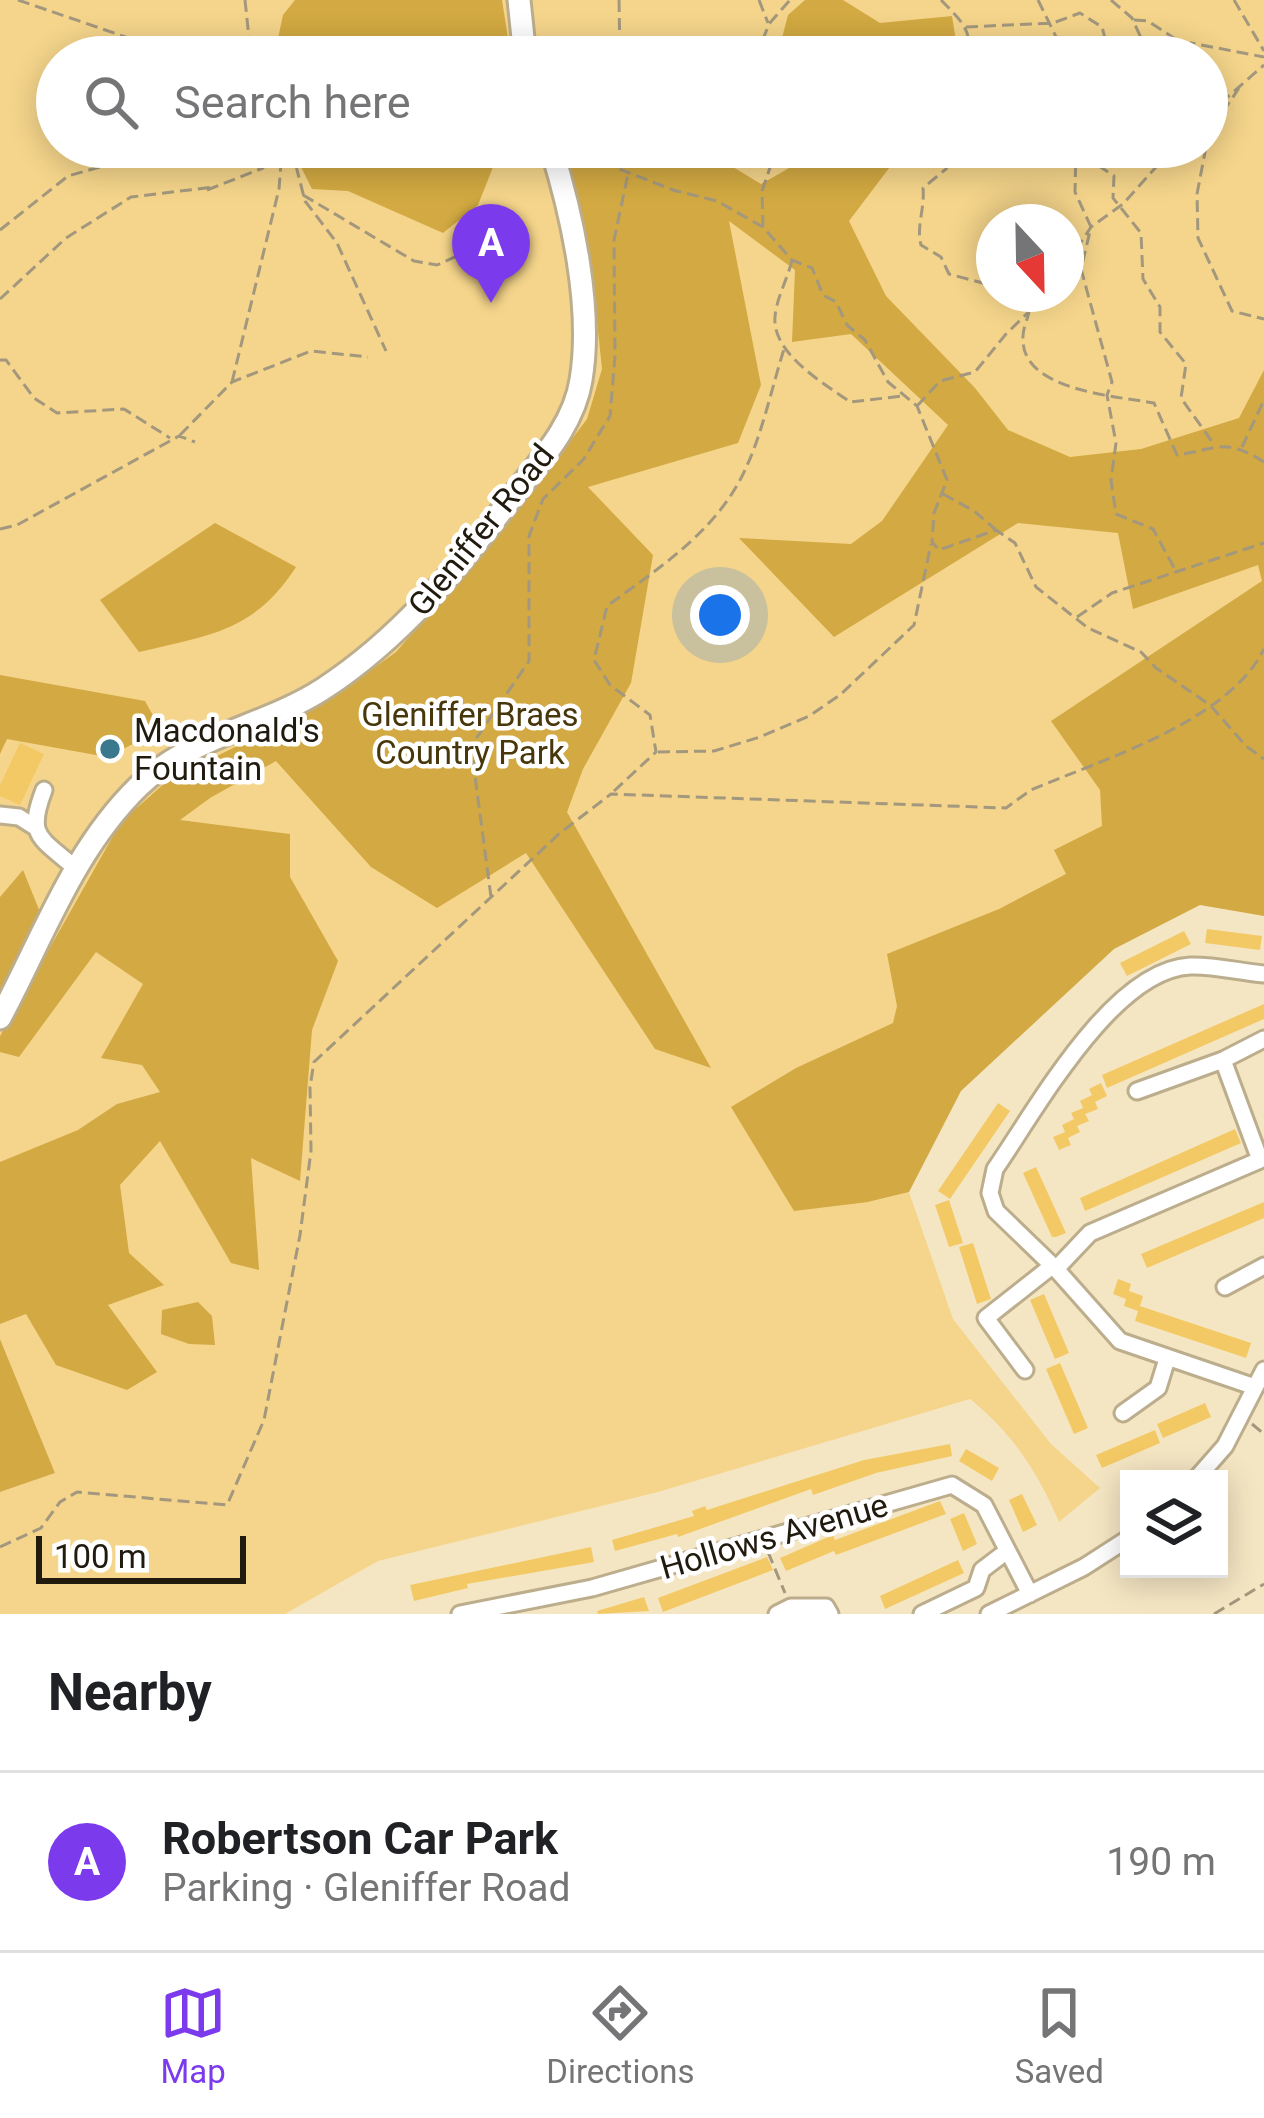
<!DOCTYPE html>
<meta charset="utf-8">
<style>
body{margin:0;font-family:Roboto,sans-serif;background:#f6f6f6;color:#202124}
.controls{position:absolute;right:36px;bottom:36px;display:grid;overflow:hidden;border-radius:0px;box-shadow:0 6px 30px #0003}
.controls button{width:108px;height:108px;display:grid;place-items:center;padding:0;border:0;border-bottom:3px solid #e0e0e0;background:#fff;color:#202124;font:60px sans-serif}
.compass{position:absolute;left:976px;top:204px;width:108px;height:108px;border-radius:50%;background:#fff;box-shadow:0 6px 30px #0003;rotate:158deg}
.scale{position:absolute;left:36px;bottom:30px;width:210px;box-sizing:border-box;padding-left:12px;border:6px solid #201b0e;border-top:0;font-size:33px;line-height:42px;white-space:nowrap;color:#201b0e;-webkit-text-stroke:9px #fff;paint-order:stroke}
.you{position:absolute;left:720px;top:615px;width:42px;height:42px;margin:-30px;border:9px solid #fff;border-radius:50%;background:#1a73e8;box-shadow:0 0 0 18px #1a73e833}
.badge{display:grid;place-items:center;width:78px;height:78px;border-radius:50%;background:#7c3aed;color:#fff;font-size:39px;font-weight:700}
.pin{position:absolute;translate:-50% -99px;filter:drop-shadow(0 3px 6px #0008)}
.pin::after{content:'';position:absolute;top:63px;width:42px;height:36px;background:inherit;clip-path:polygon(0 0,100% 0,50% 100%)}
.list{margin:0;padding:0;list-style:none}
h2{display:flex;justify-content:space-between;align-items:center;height:156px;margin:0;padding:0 48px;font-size:51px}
h2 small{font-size:39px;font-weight:400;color:#757577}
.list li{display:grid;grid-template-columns:78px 1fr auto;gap:36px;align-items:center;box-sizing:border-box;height:180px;padding:0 48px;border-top:3px solid #e0e0e0}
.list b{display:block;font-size:45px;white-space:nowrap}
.list p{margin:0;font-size:39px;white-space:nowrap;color:#757577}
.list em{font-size:39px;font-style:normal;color:#757577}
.icon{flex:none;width:66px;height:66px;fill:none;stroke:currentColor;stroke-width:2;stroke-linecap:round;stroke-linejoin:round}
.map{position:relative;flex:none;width:1264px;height:1614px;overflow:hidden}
.search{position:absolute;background:#fff;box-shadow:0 6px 30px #0003;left:36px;right:36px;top:36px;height:132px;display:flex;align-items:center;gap:30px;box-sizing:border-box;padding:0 42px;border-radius:66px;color:#757577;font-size:45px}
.sheet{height:336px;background:#fff}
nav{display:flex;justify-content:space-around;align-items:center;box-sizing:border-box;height:168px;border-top:3px solid #e0e0e0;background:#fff;font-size:33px;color:#757577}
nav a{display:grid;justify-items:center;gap:6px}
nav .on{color:#7c3aed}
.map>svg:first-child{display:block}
.green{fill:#f5d58b;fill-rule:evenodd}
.forest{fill:#d2a942}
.building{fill:#f3c965}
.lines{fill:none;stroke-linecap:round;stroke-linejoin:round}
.minor-casing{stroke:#bcad8c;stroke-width:21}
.major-casing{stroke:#bcad8c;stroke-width:27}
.path{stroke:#a3987d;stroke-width:3;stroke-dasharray:12 6;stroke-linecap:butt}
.minor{stroke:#fff;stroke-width:15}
.major{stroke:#fff;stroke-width:21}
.poi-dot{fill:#3a798d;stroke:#fff;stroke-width:4.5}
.labels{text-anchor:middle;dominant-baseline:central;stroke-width:9;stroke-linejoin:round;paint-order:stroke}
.street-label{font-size:33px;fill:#201b0e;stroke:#fff}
.park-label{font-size:33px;fill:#48370b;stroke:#fff}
.poi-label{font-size:33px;fill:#201b0e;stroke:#fff;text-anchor:start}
</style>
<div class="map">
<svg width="1264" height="1614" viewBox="0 0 1264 1614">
<rect width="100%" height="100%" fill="#f5e6c3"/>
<path class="green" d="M0 0H1264V488L1259 564 1263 582 1052 721 1100 790 1103 826 1067 874 999 909 897 1006 869 1202 909 1192 953 1319 1051 1444 1100 1488 1059 1522C1038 1472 1012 1433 970 1399L658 1492 378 1561 285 1614H0V1492L55 1473 0 1339ZM57 57H1207V147H57ZM994 222H1066V294H994Z"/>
<path class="forest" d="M295 0H502L511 57H274L283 15Z
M805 0H843L880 23 952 16 957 47 939 57H777L788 15Z
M291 147H501L478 205 443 233 348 191 312 189Z
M561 147H755L728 164 761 184 819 151 818 147H905L849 221 886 296 975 388 1008 430 1070 457 1141 449 1239 418 1264 370V916L1200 905 1114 949 961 1091 909 1192 868 1202 794 1211 731 1107 796 1068 893 1023 897 1006 887 954 999 909 1066 874 1054 850 1102 826 1100 790 1051 721 1262 581 1258 565 1133 609 1118 533 1018 523 834 637 739 538 851 544 882 521 948 425 851 334 792 342 795 270 729 221 761 385 738 443 588 487 653 555 631 683 583 769 567 812 711 1068 655 1049 526 853 437 908 371 867 276 761 210 798 180 820 290 834V877L338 961 312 1030 300 1181 251 1158 259 1270 231 1263 160 1141 120 1185 129 1253 164 1285 108 1305 157 1372 127 1390 56 1365 26 1314 0 1324V1162L78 1130 117 1104 160 1092 142 1065 101 1058 143 984 96 952 19 1057 0 1052V1036L121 822 167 781 331 699 396 652 509 522 587 419 602 369 590 254Z
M215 523 296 567C254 632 209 635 139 652L100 600Z
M0 675 145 701 161 730 107 757 7 739 0 754Z
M23 870 40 912 22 956 0 989V897Z
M198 1302 212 1316 215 1345 189 1344 161 1334 162 1310Z
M0 1339 55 1473 0 1492Z"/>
<path class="building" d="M20 743 44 754 20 805 0 796V785Z
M1207 929 1262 936 1260 950 1205 943Z
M1184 931 1191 944 1127 976 1120 963Z
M1264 1004V1019L1107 1088 1102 1075Z
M1101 1083 1107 1096 1095 1102 1098 1109 1085 1114 1089 1121 1077 1126 1080 1132 1068 1138 1071 1145 1059 1150 1053 1137 1065 1132 1062 1125 1074 1119 1071 1113 1083 1108 1080 1101 1092 1095 1089 1089Z
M998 1103 1010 1111 950 1199 938 1191Z
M1235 1129 1241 1143 1085 1211 1080 1198Z
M1036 1167 1066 1233 1056 1237H1052L1023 1173Z
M949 1200 963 1243 949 1247 935 1205Z
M1264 1202V1218L1147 1268 1141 1254Z
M973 1243 991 1299 977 1304 959 1247Z
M1118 1279 1131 1284 1129 1291 1143 1296 1140 1306 1251 1343 1246 1358 1135 1321 1138 1311 1124 1306 1126 1299 1113 1294Z
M1044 1294 1069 1353 1055 1359 1030 1300Z
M1060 1363 1088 1428 1074 1434 1046 1369Z
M1205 1403 1211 1417 1163 1438 1157 1424Z
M1155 1430 1160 1443 1102 1468 1096 1455Z
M950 1444 952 1456 876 1473 813 1495 811 1489 678 1537 677 1534 615 1551 612 1540 694 1516 692 1511 705 1506 707 1510 864 1460Z
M966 1449 999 1468 992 1481 959 1461Z
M1022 1494 1037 1525 1023 1532 1009 1500Z
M940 1501 946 1514 836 1555 834 1551 786 1571 780 1558 833 1535 835 1540Z
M964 1513 977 1544 963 1551 950 1519Z
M591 1547 594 1562 467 1584 468 1588 414 1601 410 1585Z
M767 1557 773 1570 663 1612 658 1598Z
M958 1560 964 1573 885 1609 880 1596Z
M644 1597 649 1611 598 1614 597 1611Z"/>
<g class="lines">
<g class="minor-casing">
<path id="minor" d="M528 149 532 147
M44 790C26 837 40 837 75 868
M0 815 19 817 35 827
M1137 1091 1223 1060
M1056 1269 1090 1233 1260 1160 1223 1060 1264 1039
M1225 1287 1264 1266
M1025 1370 986 1318 1052 1266
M1255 1387 1120 1341 1056 1269 996 1211 990 1193 995 1169C1036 1110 1112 970 1190 966 1214 965 1240 972 1264 974
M1123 1413 1158 1388 1167 1359
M1196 1479 1225 1446 1264 1370
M460 1614 592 1588 952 1485 984 1505 1030 1594
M777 1614 791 1607H826L830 1614
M922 1614 976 1588 982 1570 1007 1551
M989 1614 1084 1567 1129 1538"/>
</g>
<g class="major-casing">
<path id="major" d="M519 0 525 57
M0 1018C43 938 73 850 139 786 192 735 264 727 323 689 400 639 458 568 513 496 540 461 574 425 581 380 593 308 572 215 551 147"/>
</g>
<path class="path" d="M18 0 184 57
M245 0 251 57
M619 0 620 57
M759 0 768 23
M941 0C957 17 977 32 965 57
M1038 0 1061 47V57
M1111 0 1132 18 1147 51
M1234 0 1264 51
M1134 20 1148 21 1183 44
M966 27 1053 23 1080 13 1102 27 1110 57
M756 57 769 24 790 0
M1113 57 1171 50 1191 43 1264 57
M1207 115 1264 65
M1207 144 1210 131 1239 88
M278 147 296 166 346 147
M591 147 617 168 673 190 717 201 763 227 792 260 812 268 823 295 836 302 847 325 865 340 888 382 917 406 947 480 934 513 932 542 939 550 996 530 1015 543 1036 587 1088 628 1141 652 1156 668 1210 705 1246 746 1264 759
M957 147 946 169 923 188C925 209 916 226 921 245L941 257 949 274 994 286
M1076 147 1075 192 1091 227 1081 269 1112 382 1107 395 1116 443 1111 480 1116 514 1153 529 1177 573
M1101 147 1099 166 1114 176 1113 198 1141 233 1143 279 1160 307V332L1186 364 1181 398 1213 443
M1206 147 1197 194 1198 238 1232 311 1264 319
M296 166 305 201 337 243 386 351
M207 190 263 168 272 147
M303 195 414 261 437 265 520 227
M763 227 762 191 777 147
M0 230 68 176 171 147
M792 260C788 278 776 299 775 317 772 354 825 384 850 402L903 396
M1066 265 1091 227 1123 204 1174 147
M1021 294C1038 309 1024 317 1023 336 1019 391 1117 396 1154 403L1177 455C1218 449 1224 437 1264 462
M0 299 66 238 131 197 214 187
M0 360H6L34 398 57 413 124 409 170 438
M232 382 279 189 282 151
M917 406 940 381 975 372 1006 334 1047 294
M180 435 232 382 311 351 368 357
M1242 447 1264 400
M943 494 974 511 995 529
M0 529 17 525 179 436 195 442
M1077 617 1112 593 1264 543
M658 752 714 751 760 737 809 716 840 695 914 625 931 544
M614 791 656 752 650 715 610 685 594 660 607 606C659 568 717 531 745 470 763 432 772 386 785 346
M491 897 471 746 529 661V536L543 499 583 460 610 416 615 356 614 240 628 174
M1252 1424 1264 1434
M0 1547 41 1528 60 1502 77 1492 227 1505 264 1420 300 1235 311 1151 310 1087 314 1062 560 833 611 794 1006 808 1031 790C1103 759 1228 722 1264 649
M768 1552 785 1593
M1214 1614 1264 1584"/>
<use href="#minor" class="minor"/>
<use href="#major" class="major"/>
</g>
<circle class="poi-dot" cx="110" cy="749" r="12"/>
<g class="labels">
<g class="street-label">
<text transform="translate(481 530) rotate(-51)">Gleniffer Road</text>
<text transform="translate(774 1536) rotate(-16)">Hollows Avenue</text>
</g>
<g class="park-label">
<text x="470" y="714">Gleniffer Braes<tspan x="470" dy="38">Country Park</tspan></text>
</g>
<g class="poi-label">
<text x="134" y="730">Macdonald's<tspan x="134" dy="38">Fountain</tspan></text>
</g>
</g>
</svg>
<div class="controls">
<button><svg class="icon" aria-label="layers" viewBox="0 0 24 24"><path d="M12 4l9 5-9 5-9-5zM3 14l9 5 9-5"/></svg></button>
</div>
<svg class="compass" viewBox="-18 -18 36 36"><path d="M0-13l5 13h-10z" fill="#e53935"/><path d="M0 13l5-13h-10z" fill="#757577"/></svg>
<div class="scale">100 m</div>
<div class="you"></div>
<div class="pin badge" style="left:491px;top:303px">A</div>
<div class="search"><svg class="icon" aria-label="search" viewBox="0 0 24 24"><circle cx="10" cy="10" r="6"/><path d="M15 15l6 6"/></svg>Search here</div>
</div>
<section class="sheet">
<h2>Nearby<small></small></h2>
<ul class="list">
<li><span class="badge">A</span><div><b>Robertson Car Park</b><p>Parking · Gleniffer Road</p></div><em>190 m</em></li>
</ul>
</section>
<nav>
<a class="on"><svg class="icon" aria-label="map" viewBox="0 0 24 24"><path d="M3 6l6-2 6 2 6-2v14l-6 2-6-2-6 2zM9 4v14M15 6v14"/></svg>Map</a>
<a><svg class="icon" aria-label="directions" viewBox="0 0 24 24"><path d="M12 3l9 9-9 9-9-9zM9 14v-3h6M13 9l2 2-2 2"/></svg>Directions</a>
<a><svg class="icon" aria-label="saved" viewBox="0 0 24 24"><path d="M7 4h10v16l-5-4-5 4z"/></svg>Saved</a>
</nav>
